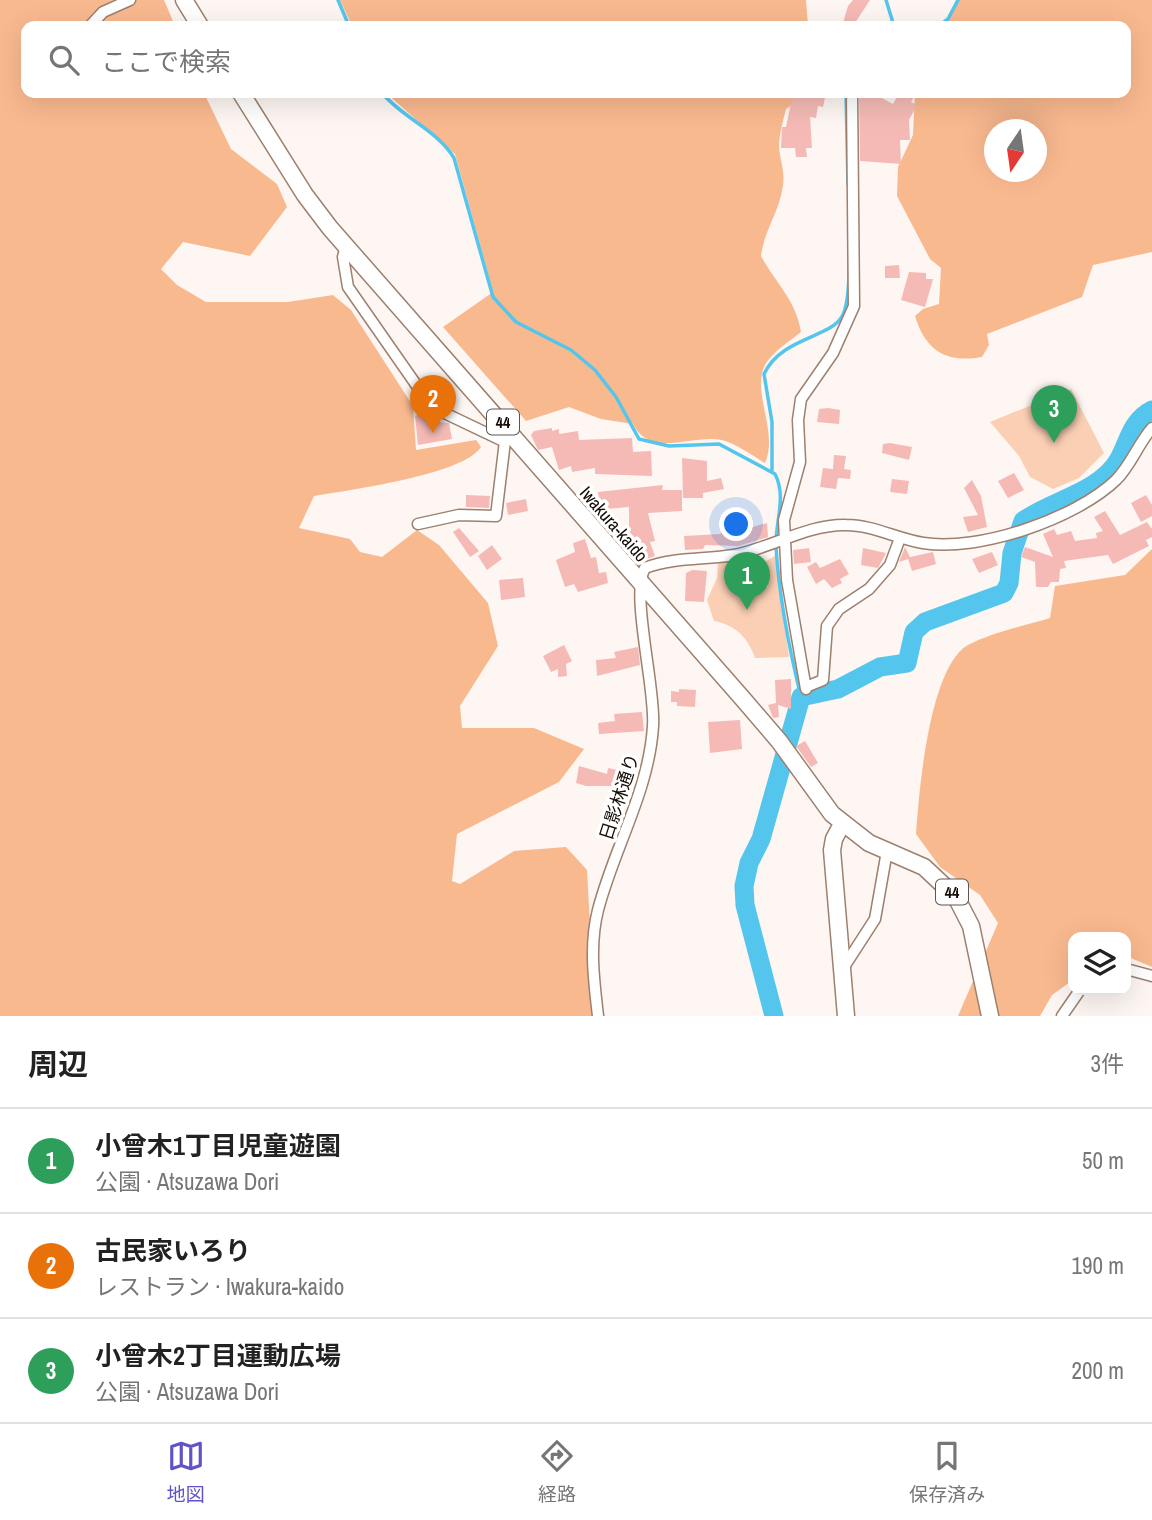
<!DOCTYPE html>
<html lang="ja">
<meta charset="utf-8">
<style>
body{margin:0;font-family:"Archivo Narrow","Noto Sans JP",sans-serif;background:#f6f6f6;color:#222}
.controls{position:absolute;right:21px;bottom:21px;display:grid;overflow:hidden;border-radius:14px;box-shadow:0 7px 28px #0002}
.controls button{width:63px;height:63px;display:grid;place-items:center;padding:0;border:0;border-bottom:2px solid #e0e0e0;background:#fff;color:#222;font:35px sans-serif}
.compass{position:absolute;left:984px;top:119px;width:63px;height:63px;border-radius:50%;background:#fff;box-shadow:0 7px 28px #0002;rotate:193deg}
.you{position:absolute;left:737px;top:525px;width:24px;height:24px;margin:-18px;border:5px solid #fff;border-radius:50%;background:#1a73e8;box-shadow:0 0 0 10px #1a73e833}
.badge{display:grid;place-items:center;width:46px;height:46px;border-radius:50%;background:#5f53cb;color:#fff;font-size:23px;font-weight:700}
.pin{position:absolute;translate:-50% -58px;filter:drop-shadow(0 2px 4px #0008)}
.pin::after{content:'';position:absolute;top:37px;width:24px;height:21px;background:inherit;clip-path:polygon(0 0,100% 0,50% 100%)}
.list{margin:0;padding:0;list-style:none}
h2{display:flex;justify-content:space-between;align-items:center;height:91px;margin:0;padding:0 28px;font-size:30px}
h2 small{font-size:23px;font-weight:400;color:#767676}
.list li{display:grid;grid-template-columns:46px 1fr auto;gap:21px;align-items:center;box-sizing:border-box;height:105px;padding:0 28px;border-top:2px solid #e0e0e0}
.list b{display:block;font-size:26px;white-space:nowrap}
.list p{margin:0;font-size:23px;white-space:nowrap;color:#767676}
.list em{font-size:23px;font-style:normal;color:#767676}
.icon{flex:none;width:38px;height:38px;fill:none;stroke:currentColor;stroke-width:2;stroke-linecap:round;stroke-linejoin:round}
.map{position:relative;flex:none;width:1152px;height:1016px;overflow:hidden}
.search{position:absolute;background:#fff;box-shadow:0 7px 28px #0002;left:21px;right:21px;top:21px;height:77px;display:flex;align-items:center;gap:18px;box-sizing:border-box;padding:0 24px;border-radius:14px;color:#767676;font-size:26px}
.sheet{height:406px;background:#fff}
nav{display:flex;justify-content:space-around;align-items:center;box-sizing:border-box;height:98px;border-top:2px solid #e0e0e0;background:#fff;font-size:19px;color:#767676}
nav a{display:grid;justify-items:center;gap:4px}
nav .on{color:#5f53cb}
.map>svg:first-child{display:block}
.green{fill:#facfb4}
.forest{fill:#f9b98f;fill-rule:evenodd}
.lines{fill:none;stroke-linecap:round;stroke-linejoin:round}
.stream{stroke:#54c6ed;stroke-width:3.5}
.river{stroke:#54c6ed;stroke-width:19}
.building{fill:#f5bab5}
.street-casing{stroke:#9d806d;stroke-width:13}
.primary-casing{stroke:#9d806d;stroke-width:19}
.street{stroke:#fff;stroke-width:10}
.primary{stroke:#fff;stroke-width:16}
.labels{text-anchor:middle;dominant-baseline:central;stroke-width:7;stroke-linejoin:round;paint-order:stroke}
.shield{fill:#fff;stroke:#5d5651;stroke-width:2}
.shield-label{font-size:16px;font-weight:bold;fill:#170d06}
.street-label{font-size:18px;fill:#170d06;stroke:#fff}
</style>
<div class="map">
<svg width="1152" height="1016" viewBox="0 0 1152 1016">
<rect width="100%" height="100%" fill="#fdf6f2"/>
<path class="green" d="M1071 389 1104 453 1079 478 1053 489 1030 477 1019 456 990 422Z
M775 556 789 657 755 658C748 638 736 625 714 621L707 600 717 578 718 561 740 557 744 591 768 587 766 561Z"/>
<path class="forest" d="M0 0H164L175 26H26V93H204L231 149 277 184 287 207 250 256 183 242 161 269 177 285 206 302H288L333 295 351 310 413 406 416 450 476 440 481 447C463 475 349 490 314 496L299 528 350 539 360 552 382 557 417 530 439 545 488 603 498 646 460 706 462 728H534L584 749 559 782 457 834 452 881 460 884 514 851 566 847 587 870 595 1016H0Z
M340 0H806L808 26H352Z
M958 0H1152V252L1093 265 1082 297 987 334 989 345 982 357C947 363 926 352 915 316L923 309 939 304 941 268 930 259 897 196 898 167 913 135 915 93H1126V26H939L948 19ZM995 130H1036V172H995Z
M386 93H791L795 103 786 109C783 121 779 135 779 147 780 160 785 171 783 185 780 211 764 230 761 256 776 284 796 300 801 332 790 341 772 352 765 365 751 392 779 432 765 463 751 455 737 444 722 440 691 434 651 459 633 424L601 419 569 407 526 421 443 327 493 292 455 154Z
M1152 549V967L1126 956V937H1073V980L1052 995 1040 1016H958L998 923 980 895 940 867 916 834C919 792 929 667 968 645 992 632 1024 626 1050 618L1055 586 1125 575Z"/>
<g class="lines">
<path class="stream" d="M338 0 349 26
M886 0 894 26
M939 26 948 19 958 0
M382 93C403 118 437 130 454 158L493 297 516 322 571 350 595 370 616 397 639 439 669 446 719 444 775 474C787 497 775 522 776 547 779 597 789 648 801 697
M846 93 848 184
M772 471V422L764 374C781 338 828 338 841 318 853 301 848 239 849 217"/>
<path class="river" d="M774 1016 745 905 744 886 749 863 761 839 801 697 838 689 880 667 907 663 914 632 925 622 1004 593 1009 583 1012 553 1023 521C1049 502 1085 496 1109 472 1129 453 1125 424 1152 410"/>
</g>
<path class="building" d="M853 0H870L853 26H842L848 6Z
M793 93H826L823 107 818 106 816 118 810 117 812 148H806L807 157H796L795 148H781L782 127H786Z
M859 93H881L880 97 893 104 899 93H916L911 102 917 105 909 120 910 140H900L901 164 860 161Z
M899 265 900 278H885V266Z
M909 272 926 273V279H933L925 307 901 300Z
M828 408 840 410 839 424 817 422 819 409Z
M423 413 439 422 449 423 452 439 418 445 415 416Z
M552 428V431L559 429V434L578 431 579 440 632 438 633 452 651 451 652 476 595 474V468L572 472 571 466 559 470 552 447 538 450 531 435 534 431Z
M890 443 912 447 909 460 882 453 883 444Z
M834 455 846 456 844 469 851 470 850 479 838 478 836 489 820 487 823 468 833 469Z
M682 458 707 461V481L721 478 724 489 703 493V498H683Z
M1014 473 1024 490 1008 498 998 481Z
M892 479 909 481 907 494 890 492Z
M972 480 981 496 987 527 968 532 963 517 978 515 964 488Z
M663 485 662 490H682V511L648 513 655 541 650 542 655 556 641 561 636 546 630 548 626 533 629 532V507L596 510 595 499H599L598 492Z
M466 495 490 496 489 508 466 507Z
M1146 495 1152 505V516L1141 522 1131 503Z
M526 499 528 511 508 515 506 503Z
M1105 511 1120 535 1147 522 1152 529V537L1146 540 1149 546 1113 564 1108 555 1064 561 1066 568 1060 569 1059 582H1051L1048 587H1036L1035 562 1021 557 1025 547 1053 557 1043 534 1054 529 1057 535 1071 531 1075 541 1097 538 1096 533 1103 531 1094 517Z
M767 523 768 537 738 546 705 545 703 549 685 550 684 536 720 534 723 530 746 529Z
M459 528 479 551 470 557 453 532Z
M585 539 591 558 596 557 599 573 606 572 608 583 578 592 574 584 565 587 556 560 575 552 573 543Z
M492 545 502 559 487 570 478 556Z
M905 547 910 557 933 552 936 564 912 571 908 559 899 562Z
M809 548 811 562 794 564 793 550Z
M863 548 886 553 878 568 861 565Z
M992 552 998 565 979 573 972 559Z
M840 559 849 574 840 579 842 583 832 588 824 579 816 584 807 567 816 562 820 568Z
M763 567 766 584 747 588 745 577 751 576 750 569Z
M692 570 707 571 704 602 685 601 686 573Z
M523 578 525 597 501 600 499 580Z
M564 645 572 661 566 664 567 676 558 677V669L551 672 543 656Z
M638 647 640 665 597 676 596 660 616 658 614 652Z
M791 679V709L778 705 779 717 773 718 768 705 776 703 775 680Z
M679 689 696 690 695 707 677 706V702H671V691L679 692Z
M642 712 644 731 599 734 598 723 615 721 614 714Z
M740 720 742 749 710 753 708 722Z
M805 741 818 763 811 767 796 746Z
M579 766 607 774 608 768 622 771 623 767 635 769 637 774 634 783 620 780 617 786H586L576 783Z"/>
<g class="lines">
<g class="street-casing">
<path id="street" d="M90 26 103 12 130 0
M346 246 343 257 348 287 424 396 436 409 501 440 516 438
M418 524 459 515 496 516 505 441
M806 687 823 680 827 626 839 609 869 589 890 565 900 538
M806 689 787 580 784 520 800 462 798 420 801 399 833 353 854 306 852 93
M1126 969 1152 976
M842 970 875 919 887 851
M598 1016C594 981 589 945 598 910 614 848 649 791 653 726 656 690 630 592 645 568 674 557 704 560 734 555 771 548 808 524 846 525 873 525 897 539 923 543 979 552 1075 519 1116 480 1131 465 1138 444 1152 428
M1062 1016 1080 990"/>
</g>
<g class="primary-casing">
<path id="primary" d="M184 0 200 26
M241 93 305 195 330 228 743 699 779 741 832 814 869 843 924 867 956 897 971 926 990 1016
M842 824 834 839 832 850 846 1016"/>
</g>
<use href="#street" class="street"/>
<use href="#primary" class="primary"/>
</g>
<g class="labels">
<g class="shield">
<rect x="487" y="409.5" width="32" height="25" rx="5"/>
<rect x="936" y="879.5" width="32" height="25" rx="5"/>
</g>
<g class="shield-label">
<text x="503" y="422">44</text>
<text x="952" y="892">44</text>
</g>
<g class="street-label">
<text transform="translate(614 524) rotate(49)">Iwakura-kaido</text>
<text transform="translate(619 797) rotate(-72)">日影林通り</text>
</g>
</g>
</svg>
<div class="controls">
<button><svg class="icon" aria-label="layers" viewBox="0 0 24 24"><path d="M12 4l9 5-9 5-9-5zM3 14l9 5 9-5"/></svg></button>
</div>
<svg class="compass" viewBox="-18 -18 36 36"><path d="M0-13l5 13h-10z" fill="#e53935"/><path d="M0 13l5-13h-10z" fill="#767676"/></svg>
<div class="you"></div>
<div class="pin badge" style="left:747px;top:610px;background:#2e9e5b">1</div>
<div class="pin badge" style="left:433px;top:433px;background:#e8710a">2</div>
<div class="pin badge" style="left:1054px;top:443px;background:#2e9e5b">3</div>
<div class="search"><svg class="icon" aria-label="search" viewBox="0 0 24 24"><circle cx="10" cy="10" r="6"/><path d="M15 15l6 6"/></svg>ここで検索</div>
</div>
<section class="sheet">
<h2>周辺<small>3件</small></h2>
<ul class="list">
<li><span class="badge" style="background:#2e9e5b">1</span><div><b>小曾木1丁目児童遊園</b><p>公園 · Atsuzawa Dori</p></div><em>50 m</em></li>
<li><span class="badge" style="background:#e8710a">2</span><div><b>古民家いろり</b><p>レストラン · Iwakura-kaido</p></div><em>190 m</em></li>
<li><span class="badge" style="background:#2e9e5b">3</span><div><b>小曾木2丁目運動広場</b><p>公園 · Atsuzawa Dori</p></div><em>200 m</em></li>
</ul>
</section>
<nav>
<a class="on"><svg class="icon" aria-label="map" viewBox="0 0 24 24"><path d="M3 6l6-2 6 2 6-2v14l-6 2-6-2-6 2zM9 4v14M15 6v14"/></svg>地図</a>
<a><svg class="icon" aria-label="directions" viewBox="0 0 24 24"><path d="M12 3l9 9-9 9-9-9zM9 14v-3h6M13 9l2 2-2 2"/></svg>経路</a>
<a><svg class="icon" aria-label="saved" viewBox="0 0 24 24"><path d="M7 4h10v16l-5-4-5 4z"/></svg>保存済み</a>
</nav>
